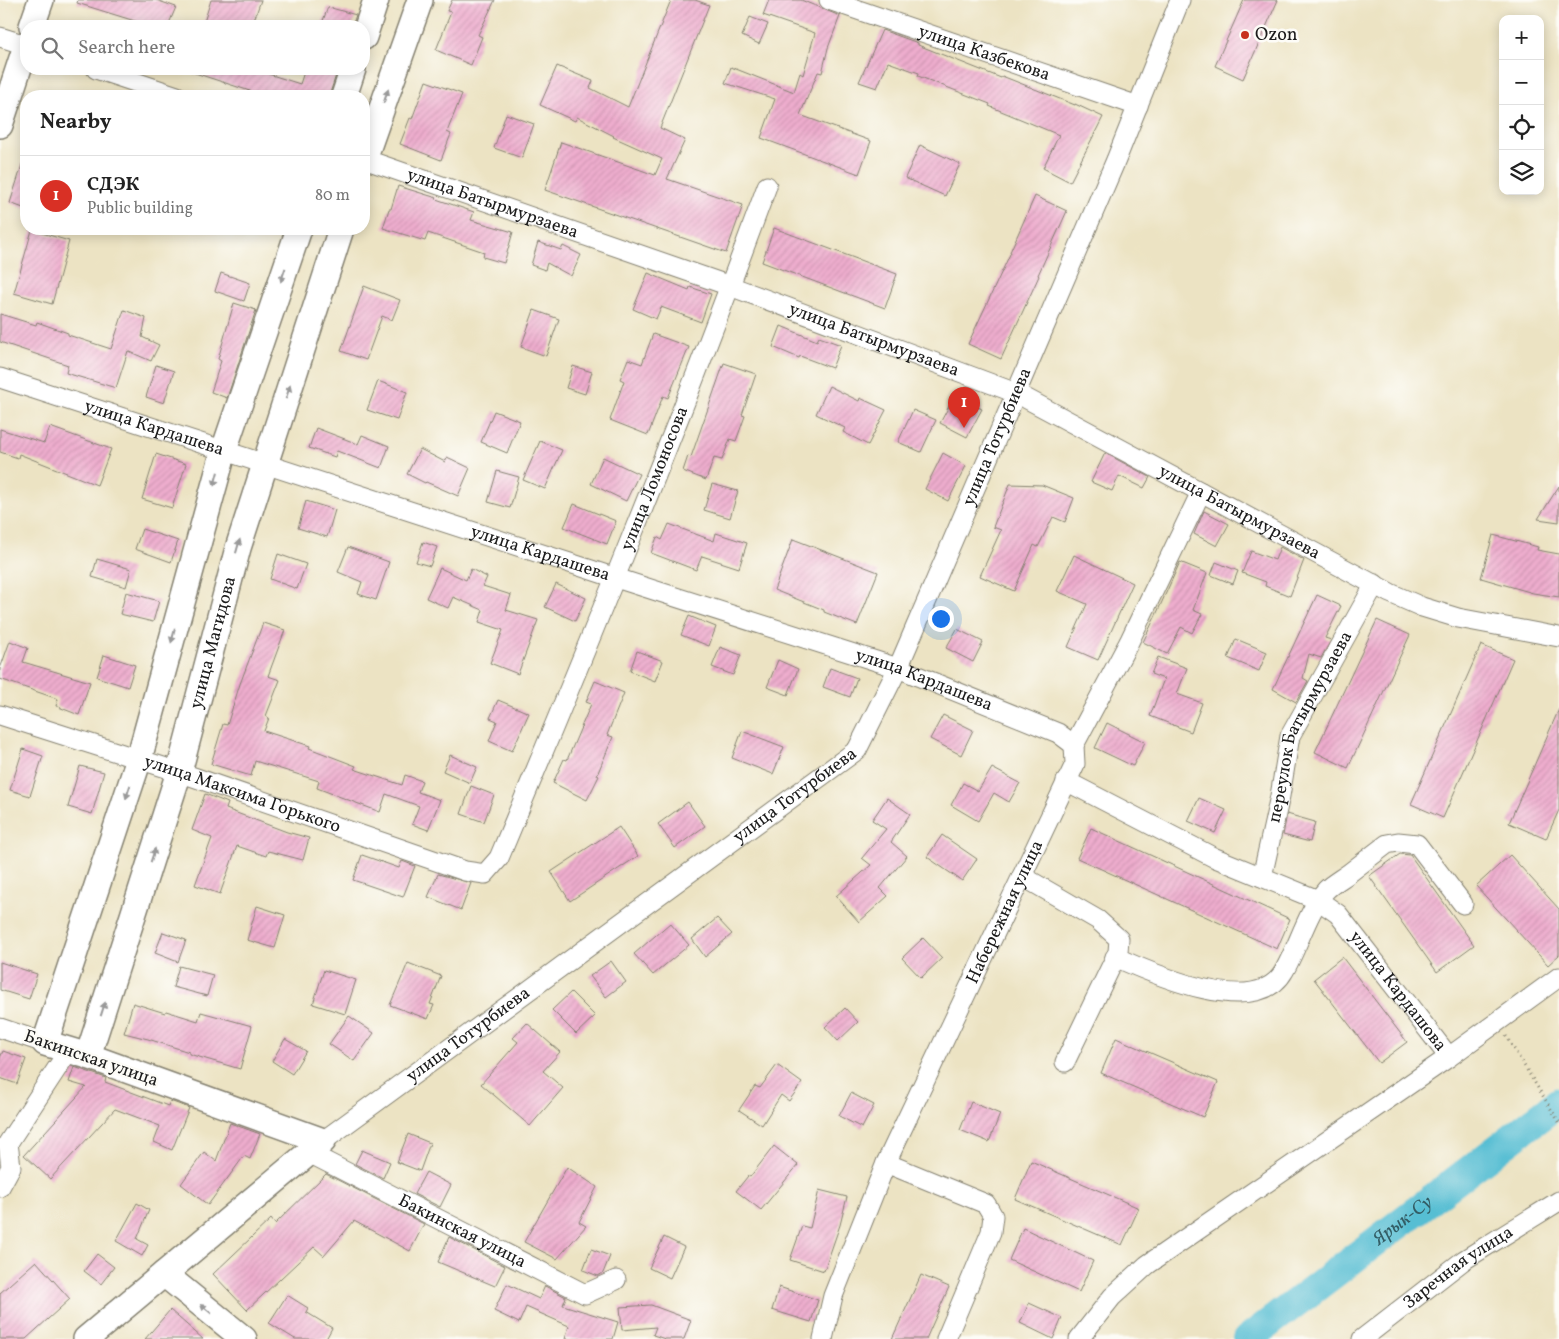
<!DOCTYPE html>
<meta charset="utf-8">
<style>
body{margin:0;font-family:Vollkorn,serif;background:#f6f6f6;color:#222}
.controls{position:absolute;right:15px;top:15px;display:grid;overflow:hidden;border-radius:10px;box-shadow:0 2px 12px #0003}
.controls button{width:45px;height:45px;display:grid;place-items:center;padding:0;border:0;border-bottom:1px solid #e0e0e0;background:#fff;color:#222;font:25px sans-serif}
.you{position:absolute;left:940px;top:618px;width:18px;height:18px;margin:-12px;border:4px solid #fff;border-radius:50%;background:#1a73e8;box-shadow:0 0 0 8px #1a73e833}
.badge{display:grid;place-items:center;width:32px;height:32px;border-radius:50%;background:#d93025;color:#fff;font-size:16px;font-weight:700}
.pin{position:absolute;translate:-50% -41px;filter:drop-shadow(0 1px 2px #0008)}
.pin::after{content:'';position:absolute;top:26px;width:18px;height:15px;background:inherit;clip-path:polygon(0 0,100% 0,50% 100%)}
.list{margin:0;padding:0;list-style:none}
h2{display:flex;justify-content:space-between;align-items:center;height:65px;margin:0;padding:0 20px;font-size:21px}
h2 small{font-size:16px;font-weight:400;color:#767676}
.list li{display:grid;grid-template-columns:32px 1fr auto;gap:15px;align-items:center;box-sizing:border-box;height:80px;padding:0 20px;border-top:1px solid #e0e0e0}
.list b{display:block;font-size:19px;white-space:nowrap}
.list p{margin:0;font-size:16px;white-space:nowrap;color:#767676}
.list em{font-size:16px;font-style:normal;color:#767676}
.icon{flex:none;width:28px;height:28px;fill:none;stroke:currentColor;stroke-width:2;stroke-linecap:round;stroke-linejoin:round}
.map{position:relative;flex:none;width:1559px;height:1339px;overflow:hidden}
.search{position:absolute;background:#fff;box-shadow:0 2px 12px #0003;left:20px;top:20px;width:350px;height:55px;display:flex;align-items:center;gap:12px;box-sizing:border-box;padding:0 18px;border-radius:20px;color:#767676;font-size:19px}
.panel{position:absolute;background:#fff;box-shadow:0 2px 12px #0003;left:20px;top:90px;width:350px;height:145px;border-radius:20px}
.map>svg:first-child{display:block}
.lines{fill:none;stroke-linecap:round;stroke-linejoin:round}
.river{stroke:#56bed3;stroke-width:30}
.building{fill:url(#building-hatch)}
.minor-casing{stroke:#848070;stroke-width:21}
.major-casing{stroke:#848070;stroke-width:28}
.path{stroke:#848070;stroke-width:3;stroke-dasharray:1 4;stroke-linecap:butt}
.minor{stroke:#fff;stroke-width:19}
.major{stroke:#fff;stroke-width:25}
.oneway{fill:#999}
.poi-dot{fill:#c8321e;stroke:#fdfcf7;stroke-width:2}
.labels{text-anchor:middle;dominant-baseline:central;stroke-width:5;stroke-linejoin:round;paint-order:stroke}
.poi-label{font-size:18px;fill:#1c1c1c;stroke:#fdfcf7;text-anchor:start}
.street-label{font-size:18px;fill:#1c1c1c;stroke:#fdfcf7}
.water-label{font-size:19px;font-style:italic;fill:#335d65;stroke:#fdfcf7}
</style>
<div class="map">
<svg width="1559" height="1339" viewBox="0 0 1559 1339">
<defs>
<pattern id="building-hatch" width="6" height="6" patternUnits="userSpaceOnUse" patternTransform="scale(1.25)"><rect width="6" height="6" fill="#eeadce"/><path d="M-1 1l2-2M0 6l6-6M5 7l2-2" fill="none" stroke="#cc94b0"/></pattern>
</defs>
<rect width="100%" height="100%" fill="#fdfcf7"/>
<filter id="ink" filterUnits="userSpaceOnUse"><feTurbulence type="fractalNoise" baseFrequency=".02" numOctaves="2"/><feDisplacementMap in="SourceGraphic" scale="10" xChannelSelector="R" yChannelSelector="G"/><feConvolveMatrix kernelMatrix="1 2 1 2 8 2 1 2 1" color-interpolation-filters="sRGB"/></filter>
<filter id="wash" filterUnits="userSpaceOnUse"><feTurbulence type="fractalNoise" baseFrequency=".0096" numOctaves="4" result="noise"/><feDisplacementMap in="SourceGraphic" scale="20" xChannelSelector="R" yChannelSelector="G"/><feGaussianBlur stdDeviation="1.12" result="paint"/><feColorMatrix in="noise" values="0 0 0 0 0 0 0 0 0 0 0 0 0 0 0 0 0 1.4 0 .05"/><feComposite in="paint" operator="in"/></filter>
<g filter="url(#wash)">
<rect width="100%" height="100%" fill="#ece3c3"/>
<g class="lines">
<path class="river" id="s1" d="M1248 1339 1559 1102"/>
</g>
<g id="blocks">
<path class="building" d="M78 0H156L176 7 168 26H151L77 3Z
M211 0H261L252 26H219L204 22Z
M452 0H495L478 35 482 37 471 65 436 50 451 12 447 11Z
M671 0H695L709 5 660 128 685 140 667 179 743 205 726 253 545 190 561 142 655 175 662 159 613 137 614 136 577 117 575 121 540 105 557 66 593 81 590 88 628 107Z
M769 0H801L840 16 828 48 822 73 818 72 800 115 871 141 859 174 761 138 775 99 725 83 731 67 794 92 800 73 803 75 815 33 763 15Z
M1244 0H1278L1243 79 1215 66Z
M328 7 356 15 352 26H321Z
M750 17 768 24 759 44 742 36Z
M882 30 918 43V45L1001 78 1002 76 1075 105V104L1103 117 1070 182 1043 168 1059 135 989 106 990 104 918 76 919 73 888 62 877 88 859 82Z
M190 69H253L300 84 305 69H338L329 96H265L189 71Z
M426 81 462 94 447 132 451 134 441 160 400 144 410 118 412 119Z
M506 114 534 124 522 158 494 148Z
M920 145 960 164 945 196 905 178Z
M23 162 26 163V209L10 203Z
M398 186 437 198 436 199 474 212 471 220 513 232 504 263 483 257 484 252 428 233 425 241 383 228 389 209H391Z
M1035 196 1067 211 1038 275 1039 276 1001 359 968 344 1011 252H1010Z
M774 228 897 274 885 308 762 262Z
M32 230 69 241 52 304 14 293Z
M538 242 561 250 563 246 581 255 571 276 547 263 545 270 531 265Z
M221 273 250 283 244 301 215 291Z
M648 273 689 290 690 287 711 294 701 322 661 307 656 319 633 309Z
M364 286 400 300 392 320 382 316 366 360 341 351Z
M234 303 256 310 227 398 211 392 221 361 218 359Z
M124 310 146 318 142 337 159 345 151 361 128 351 116 388 66 373 68 365 0 342V314L36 325 37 322 68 333V335L111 349Z
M534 310 559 319 546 356 521 347Z
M781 326 817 341 819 337 841 345 832 368 800 356 799 358 773 347Z
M653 334 689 347 668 398 663 396 648 435 610 420 624 381 620 379 628 359 642 364Z
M724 363 756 374 742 415 745 416 736 441 730 439 722 460 714 458 706 480 683 471 688 456 691 457Z
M156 365 174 371 164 403 146 397Z
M573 366 592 372 585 394 566 388Z
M378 381 407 392 397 420 367 410Z
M829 386 859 401 860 398 886 410 868 445 843 432 845 428 816 414Z
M955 395 982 409 967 437 940 423Z
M913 410 936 420 921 452 898 442Z
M494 411 520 421 507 453 481 442Z
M50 427 111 449 97 485 19 454 18 458 0 452V429L44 443Z
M316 428 358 444 362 435 389 446 381 468 337 451 335 457 309 448Z
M540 441 562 450 545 489 523 480Z
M420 449 445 462 447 457 470 468 458 496 426 482 425 483 407 474Z
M943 453 966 466 948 501 925 489Z
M1105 453 1150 477 1144 488 1119 476 1112 491 1091 482Z
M156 454 186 464 172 508 142 499Z
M603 457 639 474 626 501 591 484Z
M497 471 519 477 510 508 488 502Z
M712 484 738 491 730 518 704 510Z
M1010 484 1042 485 1074 498 1065 522 1053 517 1038 547 1034 545 1014 591 980 576 1001 530 993 527Z
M1559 486V522L1538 519Z
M306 501 335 510 327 537 298 528Z
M574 504 616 521 607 544 564 527Z
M1204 511 1229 524 1217 546 1194 534Z
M669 524 714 541 716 533 747 543 739 568 702 556 696 570 651 553 657 537 662 540Z
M142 529 178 541 171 562 135 549Z
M1493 535 1538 547 1537 550 1559 554V597L1533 593 1481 578Z
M793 539 878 572 857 625 824 612V610L774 590Z
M423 542 437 547 430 566 416 562Z
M348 547 389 562 376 600 358 594 362 582 338 572Z
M1280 547 1304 560 1290 596 1265 586 1266 582 1242 573 1251 551 1275 560Z
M278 554 306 564 297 589 270 579Z
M1074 555 1133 583 1098 660 1068 647 1087 604 1057 591Z
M97 559 131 569 126 587 92 577Z
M1180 562 1207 573 1193 610 1202 614 1192 633 1181 627 1167 654 1143 642 1156 615Z
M1216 562 1238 571 1233 584 1211 575Z
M440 568 466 580 471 569 487 577 483 586 511 595 506 610 538 620 518 674 490 663 503 630 479 622 483 610 453 597 448 608 426 598Z
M556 584 586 598 575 621 545 607Z
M126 592 159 601 153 622 120 614Z
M1317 595 1341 606 1325 638 1331 640 1321 658 1309 654 1303 678 1308 681 1296 702 1273 689Z
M689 616 716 627 709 646 681 635Z
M1377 620 1410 635 1348 768 1315 752Z
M263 623 285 630 268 676 280 680 266 716 269 718 264 731 310 746 309 748 356 766 354 769 402 785 405 775 422 781 418 792 440 800 428 830 412 824 419 806 386 794 380 812 317 788 319 781 255 761 251 776 211 764 223 724 227 725 240 684Z
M957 629 983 642 973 662 946 648Z
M1236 639 1267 652 1259 671 1228 658Z
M10 641 28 648 23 662 90 682 79 715 56 706 58 699 0 679V669Z
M1481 645 1513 659 1443 818 1411 804Z
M720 647 741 655 733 675 712 667Z
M637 651 663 661 655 681 630 671Z
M104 655 135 665 128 687 97 677Z
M1158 657 1187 668 1177 694 1202 703 1191 732 1150 716 1164 679 1151 674Z
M778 660 798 669 788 695 767 687Z
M830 668 857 678 850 697 823 687Z
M595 681 624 693 607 735 613 737 597 775 599 776 587 800 553 783 564 759 567 760 591 704 586 702Z
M498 700 529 713 512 751 489 741 497 721 490 718Z
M1559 709V810L1546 839 1509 823Z
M943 715 973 730 961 755 930 739Z
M1107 723 1145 742 1133 766 1095 748Z
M742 731 784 747 773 774 732 758Z
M23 749 43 756 30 796 10 790Z
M450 755 477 767 470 783 443 771Z
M80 766 104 772 92 814 68 807Z
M992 768 1020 783 1009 802 994 793 978 821 951 805 963 783 978 791Z
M471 786 494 795 484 822 461 814Z
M205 794 228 803 226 809 287 832 309 838 303 860 268 851 266 856 237 846 220 894 195 885 212 838 192 830Z
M887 798 910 814 891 842 907 856 880 888 888 896 859 922 836 896 871 865 862 858 886 829 872 820Z
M1199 798 1226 810 1215 833 1188 821Z
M688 802 705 826 675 848 658 824Z
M1287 814 1315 822 1310 842 1283 835Z
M619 827 638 856 570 901 551 872Z
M1091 828 1290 919 1277 949 1077 858Z
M942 835 977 859 962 881 927 857Z
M1400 854 1410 855 1474 945 1437 972 1369 876Z
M362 855 399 868 402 861 415 866 403 897 353 880Z
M1510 855 1559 909V955L1548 965 1476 886Z
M438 874 471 883 461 910 428 897Z
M257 906 285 915 275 948 247 940Z
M717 918 732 934 705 957 692 939Z
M670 923 689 945 653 975 634 954Z
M163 932 186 940 178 962 155 953Z
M923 938 942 958 921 978 902 958Z
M1342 957 1407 1042 1379 1063 1314 979Z
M611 961 626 982 606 997 590 976Z
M0 962 37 974 29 999 0 990Z
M408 963 441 976 430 1004 434 1005 428 1019 390 1005Z
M179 966 213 975 207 996 173 987Z
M324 970 356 980 345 1014 313 1004Z
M571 992 595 1016 576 1034 552 1010Z
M133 1003 165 1013 166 1011 198 1021 201 1012 252 1026 240 1069 189 1054V1052L148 1039 124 1033Z
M845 1008 858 1022 838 1041 825 1027Z
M349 1016 374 1033 354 1061 329 1044Z
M527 1023 560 1052 543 1071 563 1088 530 1126 481 1084 518 1042 513 1038Z
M1116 1038 1218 1082 1203 1117 1101 1073Z
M285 1039 306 1051 292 1074 272 1061Z
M3 1051 26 1059 17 1084 0 1078V1058Z
M777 1065 802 1083 789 1101 781 1095 762 1125 739 1110 755 1086 760 1088Z
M74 1067 106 1078 105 1082 168 1106 170 1101 189 1108 172 1150 154 1142 160 1126 115 1109 50 1179 24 1155 86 1087 69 1082Z
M851 1093 874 1105 862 1128 839 1116Z
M971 1102 1000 1114 989 1142 960 1130Z
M230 1123 260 1134 250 1159 244 1156 208 1205 181 1184 204 1152 216 1161Z
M408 1134 430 1143 420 1171 397 1162Z
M774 1146 798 1165 761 1210 736 1191 748 1176 750 1177Z
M362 1150 390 1162 383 1178 355 1164Z
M1031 1161 1139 1208 1122 1245 1015 1199Z
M567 1167 597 1187 579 1222 586 1226 557 1259 524 1242Z
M426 1172 451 1185 440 1207 414 1194Z
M326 1174 424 1224 410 1251 354 1221 324 1256 314 1247 247 1310 213 1274 271 1219 275 1224Z
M819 1190 847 1197 840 1225 824 1271 790 1260 802 1226 810 1228Z
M137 1203 149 1210 137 1239 148 1245 142 1256 116 1241Z
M1023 1228 1093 1261 1079 1292 1009 1260Z
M449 1237 505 1266 495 1286 438 1262Z
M664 1237 684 1247 670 1278 649 1268Z
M591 1249 610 1256 603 1273 598 1276 583 1270Z
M97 1254 114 1267 101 1284 84 1271Z
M36 1261 70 1299 26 1339H0V1293Z
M921 1275 949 1287 926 1339H892Z
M507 1284 539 1299 545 1286 566 1297 563 1305 618 1322 613 1339H565L569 1326 526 1307 519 1323 494 1311Z
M779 1287 818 1300 811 1322 772 1310Z
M287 1295 308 1308 306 1312 332 1328 326 1339H295L269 1323Z
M1029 1303 1062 1318 1053 1339 1020 1323Z
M651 1305 691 1320 684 1339H665L653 1335 656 1327 622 1330 620 1307Z
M170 1310 203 1339H145Z"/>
</g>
</g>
<g filter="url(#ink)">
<use href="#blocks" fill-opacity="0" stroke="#848070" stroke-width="1"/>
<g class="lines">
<g class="minor-casing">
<g id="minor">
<path id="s2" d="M829 0 1138 106"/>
<path d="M0 37 26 45"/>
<path d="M96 69 177 96"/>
<path id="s3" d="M364 159 730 286 1016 393 1390 593 1422 607 1458 618 1559 637"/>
<path id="s4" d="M0 378 616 578 898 668 1058 733 1074 745"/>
<path id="s5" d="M0 715 179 772 465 871 485 874 499 858C592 636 684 413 767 186"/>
<path id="s6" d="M1066 781 1213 857 1318 900 1338 914 1449 1057 1147 1265 1112 1297 1079 1339"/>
<path d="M1022 876 1098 920 1119 939 1118 952 1065 1062"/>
<path id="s7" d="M1262 877 1280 796 1290 736 1375 584"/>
<path d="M1115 957C1153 974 1257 1020 1284 971 1298 947 1308 910 1326 890 1332 884 1341 879 1348 874 1361 864 1374 854 1387 844L1398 842 1417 844 1463 904"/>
<path d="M0 1028 45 1043"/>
<path d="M1449 1057 1559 977"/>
<path id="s8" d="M323 1141 857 750 898 668 1116 160 1180 0"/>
<path id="s9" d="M309 1153 585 1294 616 1280"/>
<path d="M886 1163 986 1204 993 1216 991 1232 946 1339"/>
<path d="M0 1187 11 1167 8 1143 69 1050"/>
<path id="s10" d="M823 1339 833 1296 886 1163 1075 764 1074 745 1129 642 1201 492"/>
<path id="s11" d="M1362 1339 1464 1260 1559 1201"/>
</g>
</g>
<g class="major-casing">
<g id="major">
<path d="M32 26 41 0"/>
<path d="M364 37 376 0"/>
<path d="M344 96 353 69"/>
<path d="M0 125 26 46"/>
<path d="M364 159 420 0"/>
<path id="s12" d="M88 1056 179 772 238 548 341 229"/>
<path d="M164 1274 244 1339"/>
<path d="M86 1339 323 1141 88 1056 45 1043 139 759 224 450 299 229"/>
</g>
</g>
<path class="path" d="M1506 1036 1559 1122"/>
<use href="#minor" class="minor"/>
<use href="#major" class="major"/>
</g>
<defs><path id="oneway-solid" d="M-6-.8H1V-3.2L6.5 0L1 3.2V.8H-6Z" transform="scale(1.25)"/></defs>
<g class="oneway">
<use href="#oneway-solid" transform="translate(386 96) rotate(-71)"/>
<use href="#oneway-solid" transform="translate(283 275) rotate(109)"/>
<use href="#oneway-solid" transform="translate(288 392) rotate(-72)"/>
<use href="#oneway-solid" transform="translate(216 479) rotate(105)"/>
<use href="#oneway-solid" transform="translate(238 546) rotate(-74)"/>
<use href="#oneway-solid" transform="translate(173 636) rotate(105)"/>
<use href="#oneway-solid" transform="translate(128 792) rotate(108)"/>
<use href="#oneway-solid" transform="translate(153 855) rotate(-72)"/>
<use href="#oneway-solid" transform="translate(103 1009) rotate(-72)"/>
<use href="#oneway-solid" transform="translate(206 1309) rotate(-141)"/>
</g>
</g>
<circle class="poi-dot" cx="1245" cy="35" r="5"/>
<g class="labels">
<g class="poi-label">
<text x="1255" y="35">Ozon</text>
</g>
<g class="street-label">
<text stroke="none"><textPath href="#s2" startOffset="164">улица Казбекова</textPath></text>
<text stroke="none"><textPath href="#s3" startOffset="136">улица Батырмурзаева</textPath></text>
<text stroke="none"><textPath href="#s3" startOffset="541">улица Батырмурзаева</textPath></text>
<text stroke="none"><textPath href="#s4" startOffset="162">улица Кардашева</textPath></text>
<text stroke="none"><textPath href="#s8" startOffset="1005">улица Тотурбиева</textPath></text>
<text stroke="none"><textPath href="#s5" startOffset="942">улица Ломоносова</textPath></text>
<text stroke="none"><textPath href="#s3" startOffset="946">улица Батырмурзаева</textPath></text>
<text stroke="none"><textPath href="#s4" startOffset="568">улица Кардашева</textPath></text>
<text stroke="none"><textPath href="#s12" startOffset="432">улица Магидова</textPath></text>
<text stroke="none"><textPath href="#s4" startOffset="972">улица Кардашева</textPath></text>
<text stroke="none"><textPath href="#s7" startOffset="159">переулок Батырмурзаева</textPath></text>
<text stroke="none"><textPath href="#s5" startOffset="255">улица Максима Горького</textPath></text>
<text stroke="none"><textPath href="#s8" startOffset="585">улица Тотурбиева</textPath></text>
<text stroke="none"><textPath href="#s10" startOffset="465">Набережная улица</textPath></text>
<text stroke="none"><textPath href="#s6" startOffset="401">улица Кардашова</textPath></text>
<text stroke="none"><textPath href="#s8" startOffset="180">улица Тотурбиева</textPath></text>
<text transform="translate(91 1059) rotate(19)">Бакинская улица</text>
<text stroke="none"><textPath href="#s9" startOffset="172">Бакинская улица</textPath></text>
<text stroke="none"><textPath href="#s11" startOffset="120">Заречная улица</textPath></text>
</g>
<g class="water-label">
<text stroke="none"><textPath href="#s1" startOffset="195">Ярык-Су</textPath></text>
</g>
</g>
</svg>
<div class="controls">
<button>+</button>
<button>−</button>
<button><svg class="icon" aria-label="locate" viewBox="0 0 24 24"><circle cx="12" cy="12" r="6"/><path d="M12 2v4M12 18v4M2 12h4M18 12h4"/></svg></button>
<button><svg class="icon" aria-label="layers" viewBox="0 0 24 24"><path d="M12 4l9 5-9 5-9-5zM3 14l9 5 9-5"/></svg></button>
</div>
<div class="you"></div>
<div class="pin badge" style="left:964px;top:428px">1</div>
<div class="search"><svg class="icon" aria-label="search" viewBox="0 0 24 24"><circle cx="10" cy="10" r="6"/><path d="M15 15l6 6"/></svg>Search here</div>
<section class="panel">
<h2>Nearby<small></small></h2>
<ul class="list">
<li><span class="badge">1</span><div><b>СДЭК</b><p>Public building</p></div><em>80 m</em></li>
</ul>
</section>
</div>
